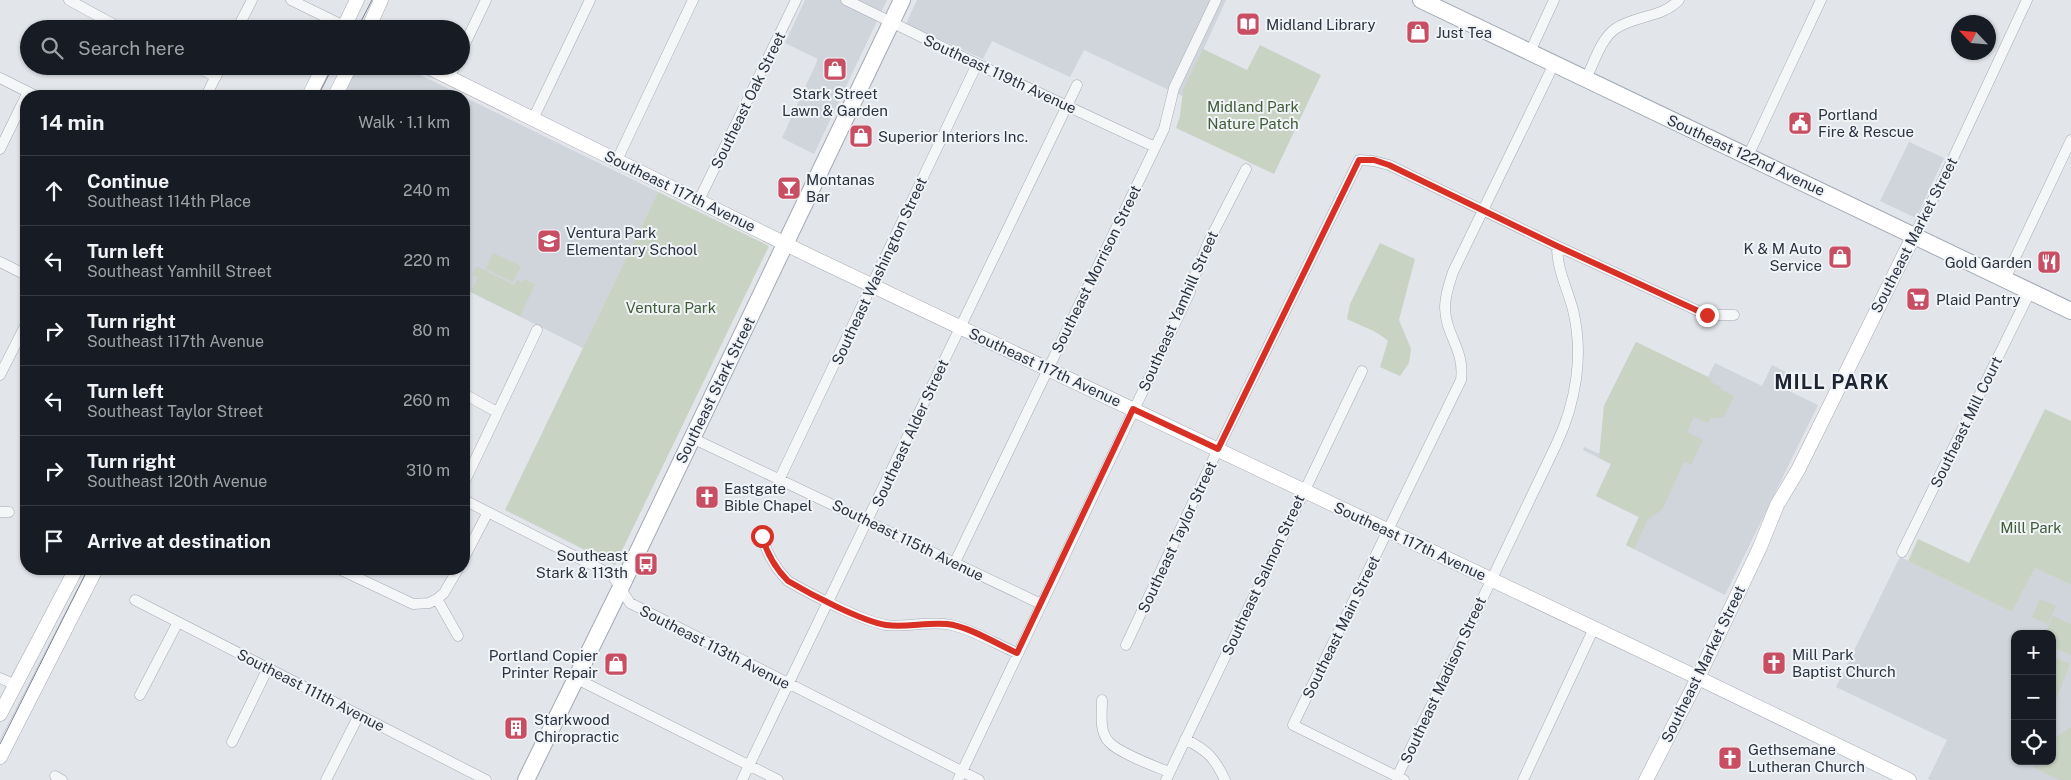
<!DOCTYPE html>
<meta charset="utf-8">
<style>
body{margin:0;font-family:"Public Sans",sans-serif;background:#242831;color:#f1f3f6}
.controls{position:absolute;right:15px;bottom:15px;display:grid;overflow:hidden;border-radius:10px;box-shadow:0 1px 4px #0004}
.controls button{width:45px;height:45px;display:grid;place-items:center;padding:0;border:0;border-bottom:1px solid #363941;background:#171b24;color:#f1f3f6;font:25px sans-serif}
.compass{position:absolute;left:1951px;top:15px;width:45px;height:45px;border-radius:50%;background:#171b24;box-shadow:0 1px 4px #0004;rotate:296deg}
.stop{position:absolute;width:15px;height:15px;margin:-11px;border:4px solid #d93025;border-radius:50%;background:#fff}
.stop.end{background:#d93025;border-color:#fff;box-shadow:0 1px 5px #0008}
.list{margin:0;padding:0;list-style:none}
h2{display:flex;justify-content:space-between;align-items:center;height:65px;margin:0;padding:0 20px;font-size:21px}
h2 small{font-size:16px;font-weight:400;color:#9ea1a6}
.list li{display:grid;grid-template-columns:32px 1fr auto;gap:15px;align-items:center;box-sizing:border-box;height:70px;padding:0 20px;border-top:1px solid #363941}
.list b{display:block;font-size:19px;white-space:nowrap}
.list p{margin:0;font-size:16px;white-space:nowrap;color:#9ea1a6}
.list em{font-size:16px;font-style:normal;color:#9ea1a6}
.icon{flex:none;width:28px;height:28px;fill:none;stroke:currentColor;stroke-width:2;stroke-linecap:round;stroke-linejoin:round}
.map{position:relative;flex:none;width:2071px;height:780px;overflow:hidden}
.search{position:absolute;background:#171b24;box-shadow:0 1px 4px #0004;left:20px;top:20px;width:450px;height:55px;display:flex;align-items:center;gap:12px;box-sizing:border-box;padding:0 18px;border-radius:28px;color:#9ea1a6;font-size:19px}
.panel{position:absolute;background:#171b24;box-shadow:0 1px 4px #0004;left:20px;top:90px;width:450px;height:485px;border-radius:20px}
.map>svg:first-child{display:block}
.built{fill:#d0d4db;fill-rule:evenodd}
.green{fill:#c8d3c3}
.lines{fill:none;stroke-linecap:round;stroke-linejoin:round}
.street-casing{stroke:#a7acb4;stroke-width:11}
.secondary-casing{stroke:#a7acb4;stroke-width:15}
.primary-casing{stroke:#a2aab5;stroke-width:18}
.street{stroke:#f4f6f8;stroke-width:10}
.secondary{stroke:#fff;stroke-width:14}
.primary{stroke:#fff;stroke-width:16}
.tram{stroke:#7c8592;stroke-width:1}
.route{stroke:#d93025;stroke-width:6}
.labels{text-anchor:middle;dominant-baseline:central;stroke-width:4;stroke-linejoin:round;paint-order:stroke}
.poi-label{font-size:15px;fill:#2b3341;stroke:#f1f4f7;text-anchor:start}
.street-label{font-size:15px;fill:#2b3341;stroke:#f1f4f7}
.park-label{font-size:15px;fill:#405c39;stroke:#f1f4f7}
.district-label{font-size:20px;font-weight:bold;letter-spacing:1px;fill:#1d2432;stroke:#f1f4f7}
</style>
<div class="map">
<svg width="2071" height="780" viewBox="0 0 2071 780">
<rect width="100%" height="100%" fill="#e2e5ea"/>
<path class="built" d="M805 0H887L814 154 782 138 818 59 785 43Z
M917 0H1226L1182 96 1084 50 1070 77 992 41 983 59 906 24Z
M357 66H402L463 96H343Z
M464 97 658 192 583 348 464 289Z
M1909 142 1944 158 1916 218 1880 201Z
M1636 342 1708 377 1715 363 1762 386 1772 365 1796 377 1789 391 1818 405 1725 595 1626 545 1639 517 1596 496 1611 464 1583 450 1584 447 1600 454 1604 406Z
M1900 557 2012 612 2035 568 2071 585V780H1931L1928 779 1947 740 1836 687ZM2015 634H2052V761H2015Z"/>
<path class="green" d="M1260 45 1321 75 1274 174 1176 128 1180 116 1183 90 1203 49 1247 70Z
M658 192 769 246 615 565 505 510Z
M1380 243 1415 259 1399 320 1411 349 1409 363 1400 376 1380 367 1388 341C1377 330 1360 326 1347 319L1350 304Z
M493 253 521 266 513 282 486 269Z
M476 266 514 285 517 280 522 282 524 279 535 284 520 316 471 292 478 278 472 275Z
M1636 342 1712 379 1711 382 1721 387 1720 389 1734 396 1724 417 1711 418 1708 423 1694 417 1687 432 1703 440 1691 465 1684 462 1662 510 1648 519 1634 549 1626 545 1639 517 1596 496 1611 464 1599 458 1604 406Z
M2045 409 2071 421V585L2035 568 2012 612 1908 561 1918 539 1969 563Z
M2040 599 2056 606 2048 624 2032 617Z
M2053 616 2071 624V655L2052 647V634H2045Z
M2052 656 2070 664 2052 710Z
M2071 727V780H2059L2033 767 2036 761H2052V740Z"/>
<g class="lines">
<g class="street-casing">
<path id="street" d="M69 0 122 29
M291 0 344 26
M846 0 977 64 1155 147
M237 29 252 0
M461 52 486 0
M1530 52 1554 0
M195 66 216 77
M449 77 455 66
M0 78 36 96
M1586 79C1594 63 1600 40 1615 29 1635 15 1662 18 1679 0
M206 96 221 66
M533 119 590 0
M0 149 28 92
M1748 156 1821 0
M617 160 693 0
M699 200 796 0
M1914 235 1941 184 2027 0
M0 262 26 275
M2005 279 2071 140
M0 375 26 324
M464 394 497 412
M692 438 1041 604
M780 478 977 64
M464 483 537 330
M464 500 612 575 630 603 979 780
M0 512H9
M762 536C767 554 775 568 788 581 810 594 862 621 886 625 907 628 929 620 951 625 974 630 996 644 1017 653
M1902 552 2030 292
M464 558 488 512
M955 562 1164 129 1174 88 1216 0
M339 569 413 604 429 603 437 599 444 593 458 569
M437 599 458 636
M135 600 486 780
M1126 645 1218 449 1359 160 1373 161 1389 165 1557 246 1707 315H1734
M0 678 16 685
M577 679 778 780
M140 695 178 622
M1102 700C1102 713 1099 732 1109 742 1119 753 1154 766 1169 772
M1185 739C1208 751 1214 757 1225 780
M232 742 268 668
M55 776 62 780
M1397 777 1556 445C1576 403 1584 355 1573 310 1567 287 1557 270 1557 246
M326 780 359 715
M742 780 1077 85
M958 780 1190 292 1191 285 1209 241 1246 169
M1166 780 1362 371
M1404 780 1293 725 1461 380C1465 349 1445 335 1445 307 1445 295 1449 284 1453 272L1554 64
M1523 780 1594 628"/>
</g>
<g class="secondary-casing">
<path id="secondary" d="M343 29 357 0
M368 29 381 0
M426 66 812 257 1688 673 1909 780
M309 96 324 66
M335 96 350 66
M0 714 76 569
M0 757 96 569
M1646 780 1694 686 1760 547 1777 505 1798 470 1914 235"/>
</g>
<g class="primary-casing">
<path id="primary" d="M1421 0 2071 311
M526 780 620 589 902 0"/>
</g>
<use href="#street" class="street"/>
<use href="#secondary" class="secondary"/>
<use href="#primary" class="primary"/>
<path class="tram" d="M357 29 372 0
M318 96 333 66
M0 744 88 569"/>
</g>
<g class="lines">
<path class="route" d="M762 536C767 554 775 568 788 581 810 594 861 621 886 625 906 628 926 622 947 624 968 626 997 644 1017 653L1133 409 1218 449 1359 160H1374L1389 165 1557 246 1707 315"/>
</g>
<defs>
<g id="library-square" transform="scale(1.25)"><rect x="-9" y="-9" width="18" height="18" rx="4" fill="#c84e63" stroke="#f1f4f7"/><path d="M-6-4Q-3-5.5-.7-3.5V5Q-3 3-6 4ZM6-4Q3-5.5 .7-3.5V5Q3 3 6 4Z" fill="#fff"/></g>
<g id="shop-square" transform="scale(1.25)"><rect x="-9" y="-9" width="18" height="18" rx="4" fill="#c84e63" stroke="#f1f4f7"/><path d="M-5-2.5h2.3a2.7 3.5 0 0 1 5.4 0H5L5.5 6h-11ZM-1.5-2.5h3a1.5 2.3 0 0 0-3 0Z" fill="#fff"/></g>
<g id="civic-square" transform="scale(1.25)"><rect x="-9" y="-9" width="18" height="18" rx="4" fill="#c84e63" stroke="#f1f4f7"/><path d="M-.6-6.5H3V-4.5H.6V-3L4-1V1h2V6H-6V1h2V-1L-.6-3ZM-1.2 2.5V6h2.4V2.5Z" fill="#fff"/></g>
<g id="bar-square" transform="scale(1.25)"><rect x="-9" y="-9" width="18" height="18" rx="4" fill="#c84e63" stroke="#f1f4f7"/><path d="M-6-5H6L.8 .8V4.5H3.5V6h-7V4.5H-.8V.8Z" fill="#fff"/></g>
<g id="school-square" transform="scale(1.25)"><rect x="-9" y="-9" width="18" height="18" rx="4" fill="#c84e63" stroke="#f1f4f7"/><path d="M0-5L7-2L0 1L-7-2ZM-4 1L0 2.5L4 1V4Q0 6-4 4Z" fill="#fff"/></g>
<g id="restaurant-square" transform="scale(1.25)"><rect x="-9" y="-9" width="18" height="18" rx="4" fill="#c84e63" stroke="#f1f4f7"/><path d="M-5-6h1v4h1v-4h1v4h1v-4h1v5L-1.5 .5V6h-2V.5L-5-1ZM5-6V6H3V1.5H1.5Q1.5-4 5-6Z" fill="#fff"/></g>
<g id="supermarket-square" transform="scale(1.25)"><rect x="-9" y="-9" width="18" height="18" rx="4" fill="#c84e63" stroke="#f1f4f7"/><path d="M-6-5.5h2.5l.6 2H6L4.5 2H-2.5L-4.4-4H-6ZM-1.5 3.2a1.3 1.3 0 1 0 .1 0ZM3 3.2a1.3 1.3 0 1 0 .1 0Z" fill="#fff"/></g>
<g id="church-square" transform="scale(1.25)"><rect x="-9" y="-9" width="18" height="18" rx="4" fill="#c84e63" stroke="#f1f4f7"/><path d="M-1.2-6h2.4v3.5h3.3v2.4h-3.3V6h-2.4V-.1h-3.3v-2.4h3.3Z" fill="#fff"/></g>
<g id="bus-square" transform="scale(1.25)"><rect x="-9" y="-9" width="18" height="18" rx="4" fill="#c84e63" stroke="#f1f4f7"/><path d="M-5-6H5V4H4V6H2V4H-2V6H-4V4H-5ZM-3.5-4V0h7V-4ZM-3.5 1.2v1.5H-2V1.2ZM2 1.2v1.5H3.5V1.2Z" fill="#fff"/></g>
<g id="building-square" transform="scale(1.25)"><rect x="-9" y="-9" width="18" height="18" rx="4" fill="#c84e63" stroke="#f1f4f7"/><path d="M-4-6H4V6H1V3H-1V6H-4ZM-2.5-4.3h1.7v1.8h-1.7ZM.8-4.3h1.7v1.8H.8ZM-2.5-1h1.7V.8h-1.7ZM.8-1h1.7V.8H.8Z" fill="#fff"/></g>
</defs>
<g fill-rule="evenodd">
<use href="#library-square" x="1248" y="24"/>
<use href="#shop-square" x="1418" y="32"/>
<use href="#shop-square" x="835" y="69"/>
<use href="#civic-square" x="1800" y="123"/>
<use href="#shop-square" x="861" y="136"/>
<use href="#bar-square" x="789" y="188"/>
<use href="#school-square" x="549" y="241"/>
<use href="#shop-square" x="1840" y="257"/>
<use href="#restaurant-square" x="2049" y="262"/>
<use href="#supermarket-square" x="1918" y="299"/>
<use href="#church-square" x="707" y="497"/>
<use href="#bus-square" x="646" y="564"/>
<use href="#church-square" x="1774" y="663"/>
<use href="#shop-square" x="616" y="664"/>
<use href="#building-square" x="516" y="728"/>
<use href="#church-square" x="1730" y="758"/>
</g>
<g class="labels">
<g class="poi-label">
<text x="1266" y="24">Midland Library</text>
<text x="1436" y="32">Just Tea</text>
<text x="835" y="93" text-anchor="middle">Stark Street<tspan x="835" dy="17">Lawn &amp; Garden</tspan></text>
<text x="1818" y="114">Portland<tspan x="1818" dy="17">Fire &amp; Rescue</tspan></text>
<text x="878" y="136">Superior Interiors Inc.</text>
<text x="806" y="179">Montanas<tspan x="806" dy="17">Bar</tspan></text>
<text x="566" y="232">Ventura Park<tspan x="566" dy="17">Elementary School</tspan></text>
<text x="1822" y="248" text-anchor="end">K &amp; M Auto<tspan x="1822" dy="17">Service</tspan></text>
<text x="2032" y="262" text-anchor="end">Gold Garden</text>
<text x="1936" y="299">Plaid Pantry</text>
<text x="724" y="488">Eastgate<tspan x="724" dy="17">Bible Chapel</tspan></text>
<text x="628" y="555" text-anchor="end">Southeast<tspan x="628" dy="17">Stark &amp; 113th</tspan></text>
<text x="1792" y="654">Mill Park<tspan x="1792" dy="17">Baptist Church</tspan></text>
<text x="598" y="655" text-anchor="end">Portland Copier<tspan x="598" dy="17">Printer Repair</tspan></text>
<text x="534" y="719">Starkwood<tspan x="534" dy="17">Chiropractic</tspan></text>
<text x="1748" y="749">Gethsemane<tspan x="1748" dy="17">Lutheran Church</tspan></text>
</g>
<g class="street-label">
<text transform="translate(1000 74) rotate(25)">Southeast 119th Avenue</text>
<text transform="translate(748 100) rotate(-64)">Southeast Oak Street</text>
<text transform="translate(1746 155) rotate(25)">Southeast 122nd Avenue</text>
<text transform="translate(680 191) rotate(26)">Southeast 117th Avenue</text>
<text transform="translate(1914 235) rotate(-63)">Southeast Market Street</text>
<text transform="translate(1096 269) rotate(-64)">Southeast Morrison Street</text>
<text transform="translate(879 271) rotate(-65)">Southeast Washington Street</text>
<text transform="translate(1178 311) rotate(-66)">Southeast Yamhill Street</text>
<text transform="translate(1045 367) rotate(25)">Southeast 117th Avenue</text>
<text transform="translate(715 390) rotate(-64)">Southeast Stark Street</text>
<text transform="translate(1966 422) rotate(-64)">Southeast Mill Court</text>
<text transform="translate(910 433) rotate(-65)">Southeast Alder Street</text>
<text transform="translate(1177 537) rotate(-65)">Southeast Taylor Street</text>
<text transform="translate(908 540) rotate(26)">Southeast 115th Avenue</text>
<text transform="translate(1410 541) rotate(25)">Southeast 117th Avenue</text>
<text transform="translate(1263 575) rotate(-65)">Southeast Salmon Street</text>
<text transform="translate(1341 627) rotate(-64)">Southeast Main Street</text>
<text transform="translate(715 647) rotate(27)">Southeast 113th Avenue</text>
<text transform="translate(1703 664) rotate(-64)">Southeast Market Street</text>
<text transform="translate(1443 680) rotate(-65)">Southeast Madison Street</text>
<text transform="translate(311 690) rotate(27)">Southeast 111th Avenue</text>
</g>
<g class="park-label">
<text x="1253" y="106">Midland Park<tspan x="1253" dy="17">Nature Patch</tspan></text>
<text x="671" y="307">Ventura Park</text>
<text x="2031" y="527">Mill Park</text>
</g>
<g class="district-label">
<text x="1832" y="382">MILL PARK</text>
</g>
</g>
</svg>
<div class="controls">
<button>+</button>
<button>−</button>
<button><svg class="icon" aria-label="locate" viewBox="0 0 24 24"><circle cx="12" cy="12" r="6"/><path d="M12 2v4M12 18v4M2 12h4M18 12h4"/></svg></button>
</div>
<svg class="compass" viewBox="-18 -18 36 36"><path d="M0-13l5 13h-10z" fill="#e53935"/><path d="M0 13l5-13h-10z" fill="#9ea1a6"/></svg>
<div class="stop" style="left:762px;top:536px"></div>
<div class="stop end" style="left:1707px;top:315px"></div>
<div class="search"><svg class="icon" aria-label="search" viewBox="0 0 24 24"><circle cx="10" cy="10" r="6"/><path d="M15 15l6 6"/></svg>Search here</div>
<section class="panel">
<h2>14 min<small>Walk · 1.1 km</small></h2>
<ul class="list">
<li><svg class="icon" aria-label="ahead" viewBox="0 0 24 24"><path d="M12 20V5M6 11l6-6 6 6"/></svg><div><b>Continue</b><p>Southeast 114th Place</p></div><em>240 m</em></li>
<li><svg class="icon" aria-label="left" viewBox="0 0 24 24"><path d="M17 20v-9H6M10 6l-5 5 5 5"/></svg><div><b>Turn left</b><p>Southeast Yamhill Street</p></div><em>220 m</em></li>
<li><svg class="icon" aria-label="right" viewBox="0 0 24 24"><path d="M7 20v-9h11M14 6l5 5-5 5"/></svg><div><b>Turn right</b><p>Southeast 117th Avenue</p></div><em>80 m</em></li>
<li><svg class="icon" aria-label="left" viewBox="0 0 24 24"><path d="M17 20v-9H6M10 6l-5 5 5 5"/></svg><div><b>Turn left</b><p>Southeast Taylor Street</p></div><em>260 m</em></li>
<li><svg class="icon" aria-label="right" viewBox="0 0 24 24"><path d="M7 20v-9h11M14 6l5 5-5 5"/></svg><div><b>Turn right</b><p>Southeast 120th Avenue</p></div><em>310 m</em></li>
<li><svg class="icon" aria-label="arrive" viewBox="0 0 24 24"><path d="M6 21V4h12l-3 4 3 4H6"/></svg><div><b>Arrive at destination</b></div></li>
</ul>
</section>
</div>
